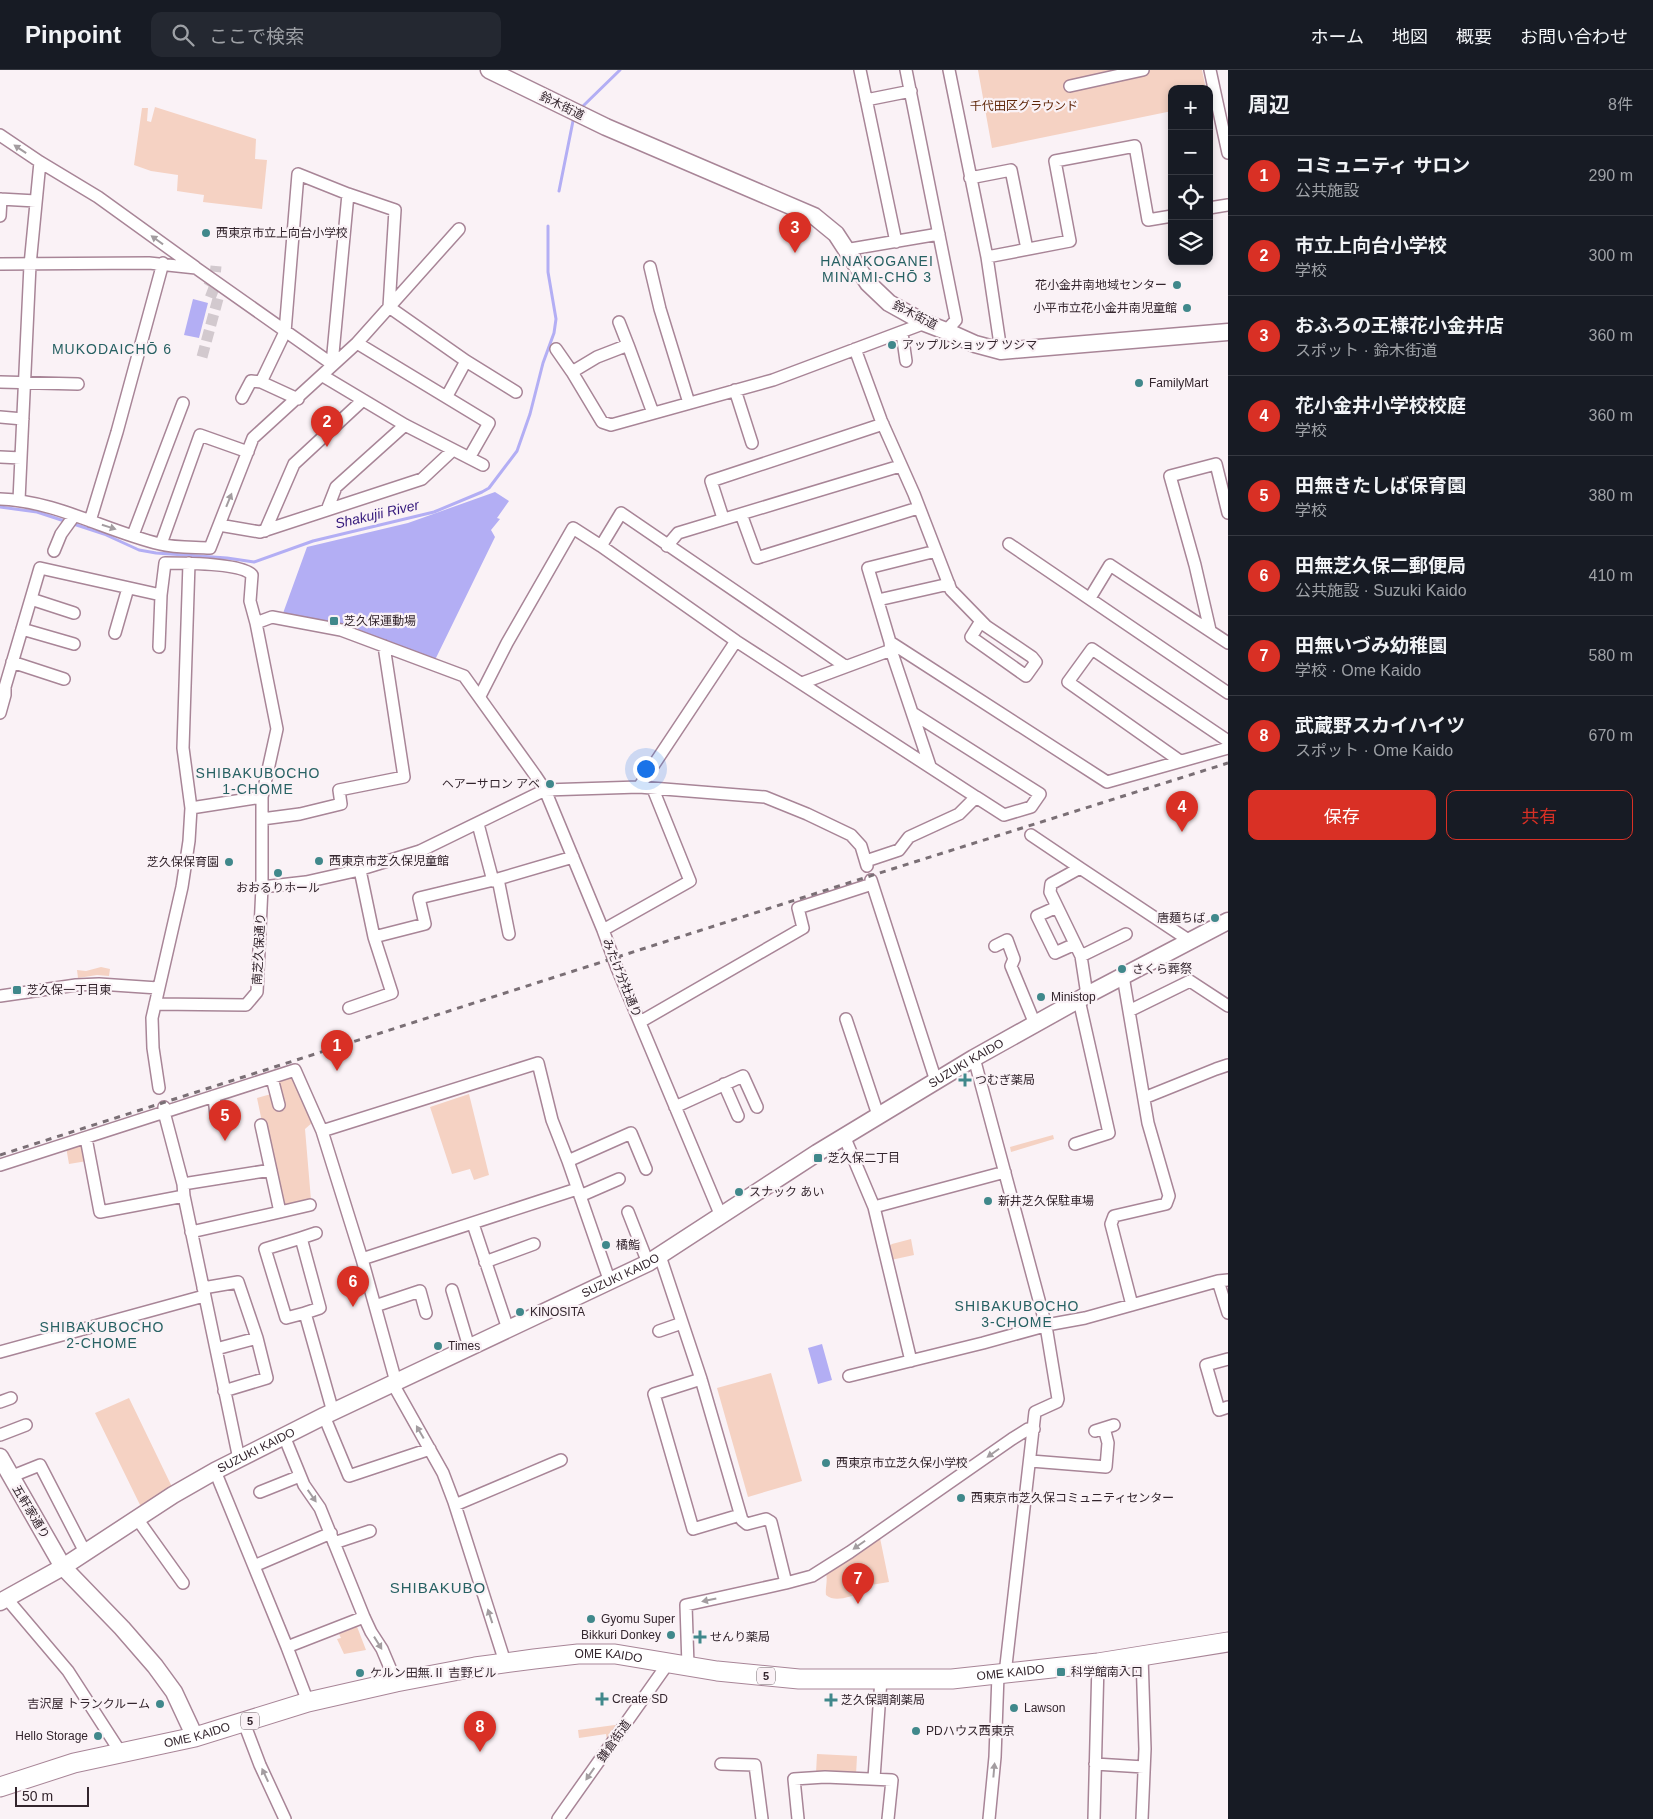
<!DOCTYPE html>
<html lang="ja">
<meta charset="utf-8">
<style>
body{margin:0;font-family:Arial,"Noto Sans JP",sans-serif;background:#242831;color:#f1f3f6}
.controls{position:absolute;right:15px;top:15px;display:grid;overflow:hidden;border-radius:10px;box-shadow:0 2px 8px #0003}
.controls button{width:45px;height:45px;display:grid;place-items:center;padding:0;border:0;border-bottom:1px solid #363941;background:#171b24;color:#f1f3f6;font:25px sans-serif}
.scale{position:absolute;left:15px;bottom:12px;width:74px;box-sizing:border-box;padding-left:5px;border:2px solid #33252d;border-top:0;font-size:14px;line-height:18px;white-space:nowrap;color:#33252d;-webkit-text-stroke:4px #faf2f6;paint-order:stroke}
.you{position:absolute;left:645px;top:698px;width:18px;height:18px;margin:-12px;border:4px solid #fff;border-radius:50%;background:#1a73e8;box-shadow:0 0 0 8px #1a73e833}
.badge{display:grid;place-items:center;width:32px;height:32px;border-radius:50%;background:#d93025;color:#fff;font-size:16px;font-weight:700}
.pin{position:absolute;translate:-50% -41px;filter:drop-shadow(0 1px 2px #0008)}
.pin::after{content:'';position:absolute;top:26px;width:18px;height:15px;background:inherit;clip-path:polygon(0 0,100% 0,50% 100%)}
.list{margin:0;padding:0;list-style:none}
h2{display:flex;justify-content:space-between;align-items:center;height:65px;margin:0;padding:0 20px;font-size:21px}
h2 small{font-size:16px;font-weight:400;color:#9ea1a6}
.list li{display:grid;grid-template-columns:32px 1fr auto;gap:15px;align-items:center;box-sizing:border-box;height:80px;padding:0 20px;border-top:1px solid #363941}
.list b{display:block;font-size:19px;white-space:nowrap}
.list p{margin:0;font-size:16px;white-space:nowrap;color:#9ea1a6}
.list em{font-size:16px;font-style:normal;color:#9ea1a6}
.actions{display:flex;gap:10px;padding:15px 20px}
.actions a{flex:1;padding:11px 0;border:1px solid #d93025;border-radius:10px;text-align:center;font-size:18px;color:#d93025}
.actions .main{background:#d93025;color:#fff}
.icon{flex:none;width:28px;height:28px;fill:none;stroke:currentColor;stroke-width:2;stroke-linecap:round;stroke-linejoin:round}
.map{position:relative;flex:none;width:1228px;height:1749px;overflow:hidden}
header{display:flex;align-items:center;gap:30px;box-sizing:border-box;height:70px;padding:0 25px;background:#171b24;border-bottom:1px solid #363941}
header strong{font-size:24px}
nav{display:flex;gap:28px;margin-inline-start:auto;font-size:18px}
.search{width:350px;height:45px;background:#242831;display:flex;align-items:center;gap:12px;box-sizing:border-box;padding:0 18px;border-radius:10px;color:#9ea1a6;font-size:19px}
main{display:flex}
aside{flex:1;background:#171b24}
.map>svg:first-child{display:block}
.green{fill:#f5d2c3}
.water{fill:#b3aef4}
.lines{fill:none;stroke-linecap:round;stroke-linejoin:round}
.stream{stroke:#b3aef4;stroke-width:3}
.street-tunnel{stroke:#d2c9ce;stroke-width:11;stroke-dasharray:11 5.5;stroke-linecap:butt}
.street-casing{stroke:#a88597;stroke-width:14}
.secondary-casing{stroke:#a88597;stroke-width:19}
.primary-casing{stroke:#a88597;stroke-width:21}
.street{stroke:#fff;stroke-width:11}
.secondary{stroke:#fff;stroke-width:16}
.primary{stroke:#fff;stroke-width:19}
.rail{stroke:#7a6f75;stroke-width:3;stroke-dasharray:6 6;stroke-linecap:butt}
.oneway{fill:#a39da0}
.poi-dot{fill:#40888b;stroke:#faf2f6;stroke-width:2}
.labels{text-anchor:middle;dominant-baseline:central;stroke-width:4.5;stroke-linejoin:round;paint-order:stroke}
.shield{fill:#faf2f6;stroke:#6f6269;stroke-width:1}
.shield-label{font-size:11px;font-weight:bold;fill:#33252d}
.street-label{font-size:12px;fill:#33252d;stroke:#faf2f6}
.park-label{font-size:12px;fill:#5f2608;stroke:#faf2f6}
.poi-label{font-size:12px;fill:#33252d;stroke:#faf2f6;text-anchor:start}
.neighbourhood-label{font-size:14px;letter-spacing:1px;fill:#276163;stroke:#faf2f6}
.water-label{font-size:14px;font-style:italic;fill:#35197c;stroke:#faf2f6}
.quarter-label{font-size:15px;letter-spacing:1px;fill:#276163;stroke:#faf2f6}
</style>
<header>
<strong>Pinpoint</strong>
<div class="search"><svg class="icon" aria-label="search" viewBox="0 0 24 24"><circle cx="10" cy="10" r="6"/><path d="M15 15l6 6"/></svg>ここで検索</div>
<nav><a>ホーム</a><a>地図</a><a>概要</a><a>お問い合わせ</a></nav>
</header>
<main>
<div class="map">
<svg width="1228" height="1749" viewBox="0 0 1228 1749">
<rect width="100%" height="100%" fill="#faf2f6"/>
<path class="green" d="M978 0H1202L1206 19H1172V41L992 78Z
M155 37 256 69 255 89 267 90 262 139 203 132 204 125 177 121 178 105 151 101 134 95 142 38H148L147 51 151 52Z
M101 897 110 899 109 906 97 905 78 908 77 900 86 901Z
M293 1003 313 1052 305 1059 311 1130 280 1138 257 1028 278 1022 273 1009Z
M469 1024 489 1105 474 1110 470 1099 452 1104 430 1037Z
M1053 1065 1054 1069 1011 1082 1010 1077Z
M81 1073 87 1091 69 1094 66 1077Z
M911 1169 914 1185 891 1190 888 1177 892 1174Z
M771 1303 802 1411 748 1427 717 1318Z
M129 1328 173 1419 143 1441 95 1343Z
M878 1466 880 1468 889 1512 871 1515 862 1519 861 1524C850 1526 835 1533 826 1525 825 1518 828 1511 826 1503Z
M356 1554 366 1580 344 1584 337 1569 341 1568 339 1564 354 1558 353 1555Z
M622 1654 608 1675 606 1664 579 1668 578 1660Z
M817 1684 857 1686 856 1705 816 1703Z"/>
<path class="water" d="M193 229 208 233 199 268 184 265Z
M495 422 509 431 497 448 500 449 491 460 495 467 434 592 355 558 282 546 307 477 408 453Z
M822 1274 832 1310 818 1314 808 1278Z"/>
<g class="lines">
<path class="stream" d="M581 38 620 0
M559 121 573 51 575 48
M0 437 37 442 104 464 139 480 156 483 227 488 254 492 313 471 434 442 482 422 489 418 517 381 530 344 543 293 554 263 556 249 548 202V156"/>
<path class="street-tunnel" d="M202 287 219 225 206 220 215 206 216 196"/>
<g class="street-casing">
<path id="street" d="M860 0 896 172
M906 0 956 250 946 261
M949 0 987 187 1001 281
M1210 0 1228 83
M1070 16 1143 0
M866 30 911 21
M0 65 40 92 98 127 195 197
M970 108 1011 100 1027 179
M348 124 395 140 389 237 466 291 516 322
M0 129 36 131
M1209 138 1228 135
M0 146 1 129
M845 180 939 164
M987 187 1070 171 1055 91 1135 76 1148 150 1172 146
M0 194 149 193 196 198 332 294
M650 197 660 239 689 333
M902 263 906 291
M357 273 489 353 469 388
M628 275 653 343
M556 279 572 302 602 352 611 355 773 310 925 253
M855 279 881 350 914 424 951 520 986 556 1032 587 1036 592 1026 606 971 567 981 551
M572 302 597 287 628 275 619 252
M323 306 405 355 483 395
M0 312 78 314
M735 320 752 373
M447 326 466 291
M242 328 251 311 261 312
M298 329 261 312 285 262 298 104 348 124 332 294
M0 347 23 349
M0 387 21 388
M0 429C56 431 106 461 160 474 175 478 194 477 210 478L253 368 357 273 459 159
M19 430 30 195 40 92
M327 440 336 417 405 355
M741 444 757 488 918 438
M723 448 711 411 883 354
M90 451 117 362 163 193
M219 455 260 462 422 409 453 380
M265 461 294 394 363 330
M133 465 183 333
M161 474 200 365 248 382
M1009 474 1228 623
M601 476 621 443 845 596
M667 476 678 463 900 396
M54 481 61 464 74 446
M1090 528 1110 495 1228 573
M31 529 74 543
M878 530 949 514
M256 553 272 547 341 560 464 606 535 705 545 720 603 860 617 898 721 1146
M22 559 74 574
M1210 560 1195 495 1170 406 1216 394 1228 443
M115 563 128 518
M890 572 1107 712 1228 678
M12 592 64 609
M802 613 891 580
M480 626 507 573 573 458 601 476 736 571 976 727 959 744 909 767 899 780 866 791
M0 643 5 625V617L40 498 161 525
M914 644 1040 724 1031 737 1004 745 976 727
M1180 691 1068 612 1092 579 1228 671
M930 696 891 580 890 572 868 498 936 481
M639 717 736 571
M191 738 262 727
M262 749 300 744 341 734 339 720 404 707 384 576
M478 754 493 811
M1031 765 1080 798 1051 814 1050 822 1081 886 1087 925
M1080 798 1190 871
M498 809 509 864
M871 810 936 1011
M262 817 306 812 355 801 420 781 545 720 639 717 765 727 807 744 851 765 861 776 867 796
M1057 837 1037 846 1055 883 1075 874
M603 860 690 811 653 719
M374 867 425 854 419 828 498 809 573 787
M995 876 1007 870 1014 889 1011 896 1035 954
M1081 886 1126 864
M1123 906 1148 1053 1169 1126 1166 1134 1114 1146 1111 1154 1132 1235
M0 926 76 915 99 914 158 918
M155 934 246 935 257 922 262 817V727L277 659 256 553 250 531 252 505C242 493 182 493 165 493L161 525 159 577
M349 938 392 923 374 867 360 800
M1129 941 1190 911 1228 936
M846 949 878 1045
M640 952 803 858 798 838 872 814
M974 988 1046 1256 1058 1329 1057 1332 1035 1342 1005 1604
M272 1008 279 1035
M724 1014 738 1046
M159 1018 153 978 152 948 182 817 189 771 191 738 183 678 189 493
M214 1026 216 1046
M1144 1028 1216 999 1228 995
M164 1037V1042L183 1114 184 1126 239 1389
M675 1037 743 1006 757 1037
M322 1061 362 1189 396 1312
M844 1066 874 1137 911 1291
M86 1068 100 1142 184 1126
M1075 1074 1109 1063 1079 930
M568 1091 631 1063 646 1099
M0 1095 295 1000 322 1061 538 993 552 1050 568 1091 610 1212
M183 1114 271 1100
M580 1126 619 1109
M874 1137 1005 1102
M280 1142 310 1135
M628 1142 648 1193
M473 1154 508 1259
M191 1162 280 1142 261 1055
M301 1168 316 1163
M660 1186 701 1309 742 1450 747 1454 766 1449 771 1452 786 1513
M362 1189 577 1119
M485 1192 534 1174
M1218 1211 1228 1243
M203 1218 238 1212 257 1268 267 1308 224 1321
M452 1220 469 1277
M375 1236 420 1221 426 1243
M305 1243 320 1238 301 1168 265 1179 286 1248 305 1243 333 1342
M659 1261 682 1253
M216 1279 257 1268
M0 1282 204 1226
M1228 1289 1206 1295 1219 1340 1228 1337
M849 1306 983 1273 1052 1254 1085 1248 1218 1211 1228 1210
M701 1309 654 1324 693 1459 740 1445
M393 1314 443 1403 454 1432 505 1592
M0 1332 11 1328
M324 1346 349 1406 430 1379
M1095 1361 1114 1355
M0 1365 26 1355
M284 1366 304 1415 320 1438 364 1547 371 1562 382 1579 396 1612
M1031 1391 1106 1397 1108 1373 1104 1358
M215 1401 287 1577 308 1632
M10 1407 40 1395 85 1482
M260 1422 300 1406
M455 1435 561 1390
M138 1450 183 1513
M334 1473 370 1461
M254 1496 331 1463
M7 1529 68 1601 121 1683
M287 1577 364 1547
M1142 1586 1145 1679 1142 1749
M688 1596 686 1535 786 1513 812 1506 850 1482 1012 1369 1028 1359H1034
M244 1653 260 1695 285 1749
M721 1694 755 1695 762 1749
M1095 1694 1144 1697
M874 1708 881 1609
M558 1749 669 1592
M798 1749 794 1709 825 1707 892 1710 888 1749
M989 1749 995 1687 998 1605
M1094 1749 1098 1593"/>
</g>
<g class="secondary-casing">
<g id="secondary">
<path d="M489 0 606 57 814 146 836 164 868 213 889 233 925 253 946 261 975 274 1001 281 1228 262"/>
<path d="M0 1387 63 1497 122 1558 155 1596 174 1622 195 1667"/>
<path id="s1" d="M0 1532 63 1497 173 1425 215 1401 324 1346 648 1193 817 1083 974 988 1087 925 1228 851"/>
</g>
</g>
<g class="primary-casing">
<g id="primary">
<path id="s2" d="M0 1717 74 1693 195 1667 308 1632 396 1612 475 1597 534 1589 578 1584H615L717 1601 799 1609H952L1098 1593 1228 1572"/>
</g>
</g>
<use href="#street" class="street"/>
<use href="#secondary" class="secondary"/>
<use href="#primary" class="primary"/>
<path class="rail" d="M0 1085 870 806 1228 693"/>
</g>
<defs><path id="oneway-solid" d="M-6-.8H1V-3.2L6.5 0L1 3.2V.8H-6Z" transform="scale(1.25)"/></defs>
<g class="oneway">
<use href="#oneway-solid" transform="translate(20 79) rotate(-146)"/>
<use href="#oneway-solid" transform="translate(157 170) rotate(-144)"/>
<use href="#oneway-solid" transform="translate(229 430) rotate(-68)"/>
<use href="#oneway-solid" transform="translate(109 457) rotate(18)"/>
<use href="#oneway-solid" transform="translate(420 1362) rotate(-120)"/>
<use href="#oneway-solid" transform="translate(993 1383) rotate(145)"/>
<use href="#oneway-solid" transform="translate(312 1426) rotate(55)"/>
<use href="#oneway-solid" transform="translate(859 1475) rotate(145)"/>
<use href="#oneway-solid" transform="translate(709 1530) rotate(168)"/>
<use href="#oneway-solid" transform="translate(490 1546) rotate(-108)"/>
<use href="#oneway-solid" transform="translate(378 1573) rotate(58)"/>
<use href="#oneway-solid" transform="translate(994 1700) rotate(-85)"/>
<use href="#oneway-solid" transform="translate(590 1704) rotate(125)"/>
<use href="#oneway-solid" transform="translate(265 1705) rotate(-115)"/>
</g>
<g class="poi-dot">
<circle cx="206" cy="163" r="5"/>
<circle cx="1177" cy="215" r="5"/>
<circle cx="1187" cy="238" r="5"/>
<circle cx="892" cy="275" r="5"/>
<circle cx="1139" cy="313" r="5"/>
<rect x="329" y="546" width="10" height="10" rx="2.5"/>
<circle cx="550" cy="714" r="5"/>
<circle cx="319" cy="791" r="5"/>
<circle cx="229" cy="792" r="5"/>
<circle cx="278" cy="803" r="5"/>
<circle cx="1215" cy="848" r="5"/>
<circle cx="1122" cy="899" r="5"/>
<rect x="12" y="915" width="10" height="10" rx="2.5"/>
<circle cx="1041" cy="927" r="5"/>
<path d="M962.5 1002.5h5v5h5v5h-5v5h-5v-5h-5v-5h5z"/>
<rect x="813" y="1083" width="10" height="10" rx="2.5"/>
<circle cx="739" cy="1122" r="5"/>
<circle cx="988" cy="1131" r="5"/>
<circle cx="606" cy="1175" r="5"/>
<circle cx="520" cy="1242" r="5"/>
<circle cx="438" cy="1276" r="5"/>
<circle cx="826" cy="1393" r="5"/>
<circle cx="961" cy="1428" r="5"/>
<circle cx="591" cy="1549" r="5"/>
<circle cx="671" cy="1565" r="5"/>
<path d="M697.5 1559.5h5v5h5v5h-5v5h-5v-5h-5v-5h5z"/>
<rect x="1056" y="1597" width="10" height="10" rx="2.5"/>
<circle cx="360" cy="1603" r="5"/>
<path d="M599.5 1621.5h5v5h5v5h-5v5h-5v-5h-5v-5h5z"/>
<path d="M828.5 1622.5h5v5h5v5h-5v5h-5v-5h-5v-5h5z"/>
<circle cx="160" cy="1634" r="5"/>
<circle cx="1014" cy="1638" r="5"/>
<circle cx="916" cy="1661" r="5"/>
<circle cx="98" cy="1666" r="5"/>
</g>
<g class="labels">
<g class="shield">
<rect x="757" y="1597.5" width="18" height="17" rx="4"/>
<rect x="241" y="1642.5" width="18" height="17" rx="4"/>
</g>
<g class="shield-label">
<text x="766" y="1606">5</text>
<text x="250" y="1651">5</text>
</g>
<g class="street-label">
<text transform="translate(562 36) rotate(26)">鈴木街道</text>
<text transform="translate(915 245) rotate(27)">鈴木街道</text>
<text transform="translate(259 879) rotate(-87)">南芝久保通り</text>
<text transform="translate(622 908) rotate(68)">みたけ分社通り</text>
<text stroke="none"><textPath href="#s1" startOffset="1108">SUZUKI KAIDO</textPath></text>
<text stroke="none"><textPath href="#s1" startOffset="702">SUZUKI KAIDO</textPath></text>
<text stroke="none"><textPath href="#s1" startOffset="298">SUZUKI KAIDO</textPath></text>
<text transform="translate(31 1442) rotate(59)">五軒家通り</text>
<text stroke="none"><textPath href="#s2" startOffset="625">OME KAIDO</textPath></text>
<text stroke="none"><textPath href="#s2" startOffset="1029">OME KAIDO</textPath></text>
<text stroke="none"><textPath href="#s2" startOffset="204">OME KAIDO</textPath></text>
<text transform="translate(614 1671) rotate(-55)">鎌倉街道</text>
</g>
<g class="park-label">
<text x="1024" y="36">千代田区グラウンド</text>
</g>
<g class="poi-label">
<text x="216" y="163">西東京市立上向台小学校</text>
<text x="1167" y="215" text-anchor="end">花小金井南地域センター</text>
<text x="1177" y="238" text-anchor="end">小平市立花小金井南児童館</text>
<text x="902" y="275">アップルショップ ツシマ</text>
<text x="1149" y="313">FamilyMart</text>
<text x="344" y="551">芝久保運動場</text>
<text x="540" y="714" text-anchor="end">ヘアーサロン アベ</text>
<text x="329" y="791">西東京市芝久保児童館</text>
<text x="219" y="792" text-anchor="end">芝久保保育園</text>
<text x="278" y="818" text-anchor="middle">おおるりホール</text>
<text x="1205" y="848" text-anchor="end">唐麺ちば</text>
<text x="1132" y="899">さくら葬祭</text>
<text x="27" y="920">芝久保一丁目東</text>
<text x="1051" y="927">Ministop</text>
<text x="975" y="1010">つむぎ薬局</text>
<text x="828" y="1088">芝久保二丁目</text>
<text x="749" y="1122">スナック あい</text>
<text x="998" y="1131">新井芝久保駐車場</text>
<text x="616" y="1175">橘鮨</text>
<text x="530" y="1242">KINOSITA</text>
<text x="448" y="1276">Times</text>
<text x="836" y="1393">西東京市立芝久保小学校</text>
<text x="971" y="1428">西東京市芝久保コミュニティセンター</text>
<text x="601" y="1549">Gyomu Super</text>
<text x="661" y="1565" text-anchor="end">Bikkuri Donkey</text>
<text x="710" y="1567">せんり薬局</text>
<text x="1071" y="1602">科学館南入口</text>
<text x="370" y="1603">ケルン田無.Ⅱ 吉野ビル</text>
<text x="612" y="1629">Create SD</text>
<text x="841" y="1630">芝久保調剤薬局</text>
<text x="150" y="1634" text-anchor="end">吉沢屋 トランクルーム</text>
<text x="1024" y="1638">Lawson</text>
<text x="926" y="1661">PDハウス西東京</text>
<text x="88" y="1666" text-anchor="end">Hello Storage</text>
</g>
<g class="neighbourhood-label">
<text x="877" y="191">HANAKOGANEI<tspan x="877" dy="16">MINAMI-CHŌ 3</tspan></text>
<text x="112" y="279">MUKODAICHŌ 6</text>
<text x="258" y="703">SHIBAKUBOCHO<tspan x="258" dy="16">1-CHOME</tspan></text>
<text x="1017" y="1236">SHIBAKUBOCHO<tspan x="1017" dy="16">3-CHOME</tspan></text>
<text x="102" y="1257">SHIBAKUBOCHO<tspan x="102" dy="16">2-CHOME</tspan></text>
</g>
<g class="water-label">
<text transform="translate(377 444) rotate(-13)">Shakujii River</text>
</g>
<g class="quarter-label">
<text x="438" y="1517">SHIBAKUBO</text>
</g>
</g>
</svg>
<div class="controls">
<button>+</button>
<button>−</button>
<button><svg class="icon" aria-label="locate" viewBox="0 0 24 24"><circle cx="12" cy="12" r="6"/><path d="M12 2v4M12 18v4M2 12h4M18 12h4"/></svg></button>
<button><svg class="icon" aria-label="layers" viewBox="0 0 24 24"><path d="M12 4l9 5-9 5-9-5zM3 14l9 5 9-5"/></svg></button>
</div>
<div class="scale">50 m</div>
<div class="you"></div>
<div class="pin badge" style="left:337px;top:1001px">1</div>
<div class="pin badge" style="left:327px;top:377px">2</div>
<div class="pin badge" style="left:795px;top:183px">3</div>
<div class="pin badge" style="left:1182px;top:762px">4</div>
<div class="pin badge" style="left:225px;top:1071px">5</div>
<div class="pin badge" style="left:353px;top:1237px">6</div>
<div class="pin badge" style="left:858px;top:1534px">7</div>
<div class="pin badge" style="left:480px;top:1682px">8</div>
</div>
<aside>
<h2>周辺<small>8件</small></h2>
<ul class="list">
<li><span class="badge">1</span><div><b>コミュニティ サロン</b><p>公共施設</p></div><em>290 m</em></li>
<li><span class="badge">2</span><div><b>市立上向台小学校</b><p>学校</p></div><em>300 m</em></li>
<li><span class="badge">3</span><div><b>おふろの王様花小金井店</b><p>スポット · 鈴木街道</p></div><em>360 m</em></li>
<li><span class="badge">4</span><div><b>花小金井小学校校庭</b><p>学校</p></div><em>360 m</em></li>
<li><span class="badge">5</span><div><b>田無きたしば保育園</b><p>学校</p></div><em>380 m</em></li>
<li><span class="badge">6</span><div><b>田無芝久保二郵便局</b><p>公共施設 · Suzuki Kaido</p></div><em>410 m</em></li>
<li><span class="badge">7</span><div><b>田無いづみ幼稚園</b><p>学校 · Ome Kaido</p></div><em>580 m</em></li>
<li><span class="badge">8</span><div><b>武蔵野スカイハイツ</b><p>スポット · Ome Kaido</p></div><em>670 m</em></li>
</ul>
<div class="actions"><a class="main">保存</a><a>共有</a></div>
</aside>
</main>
